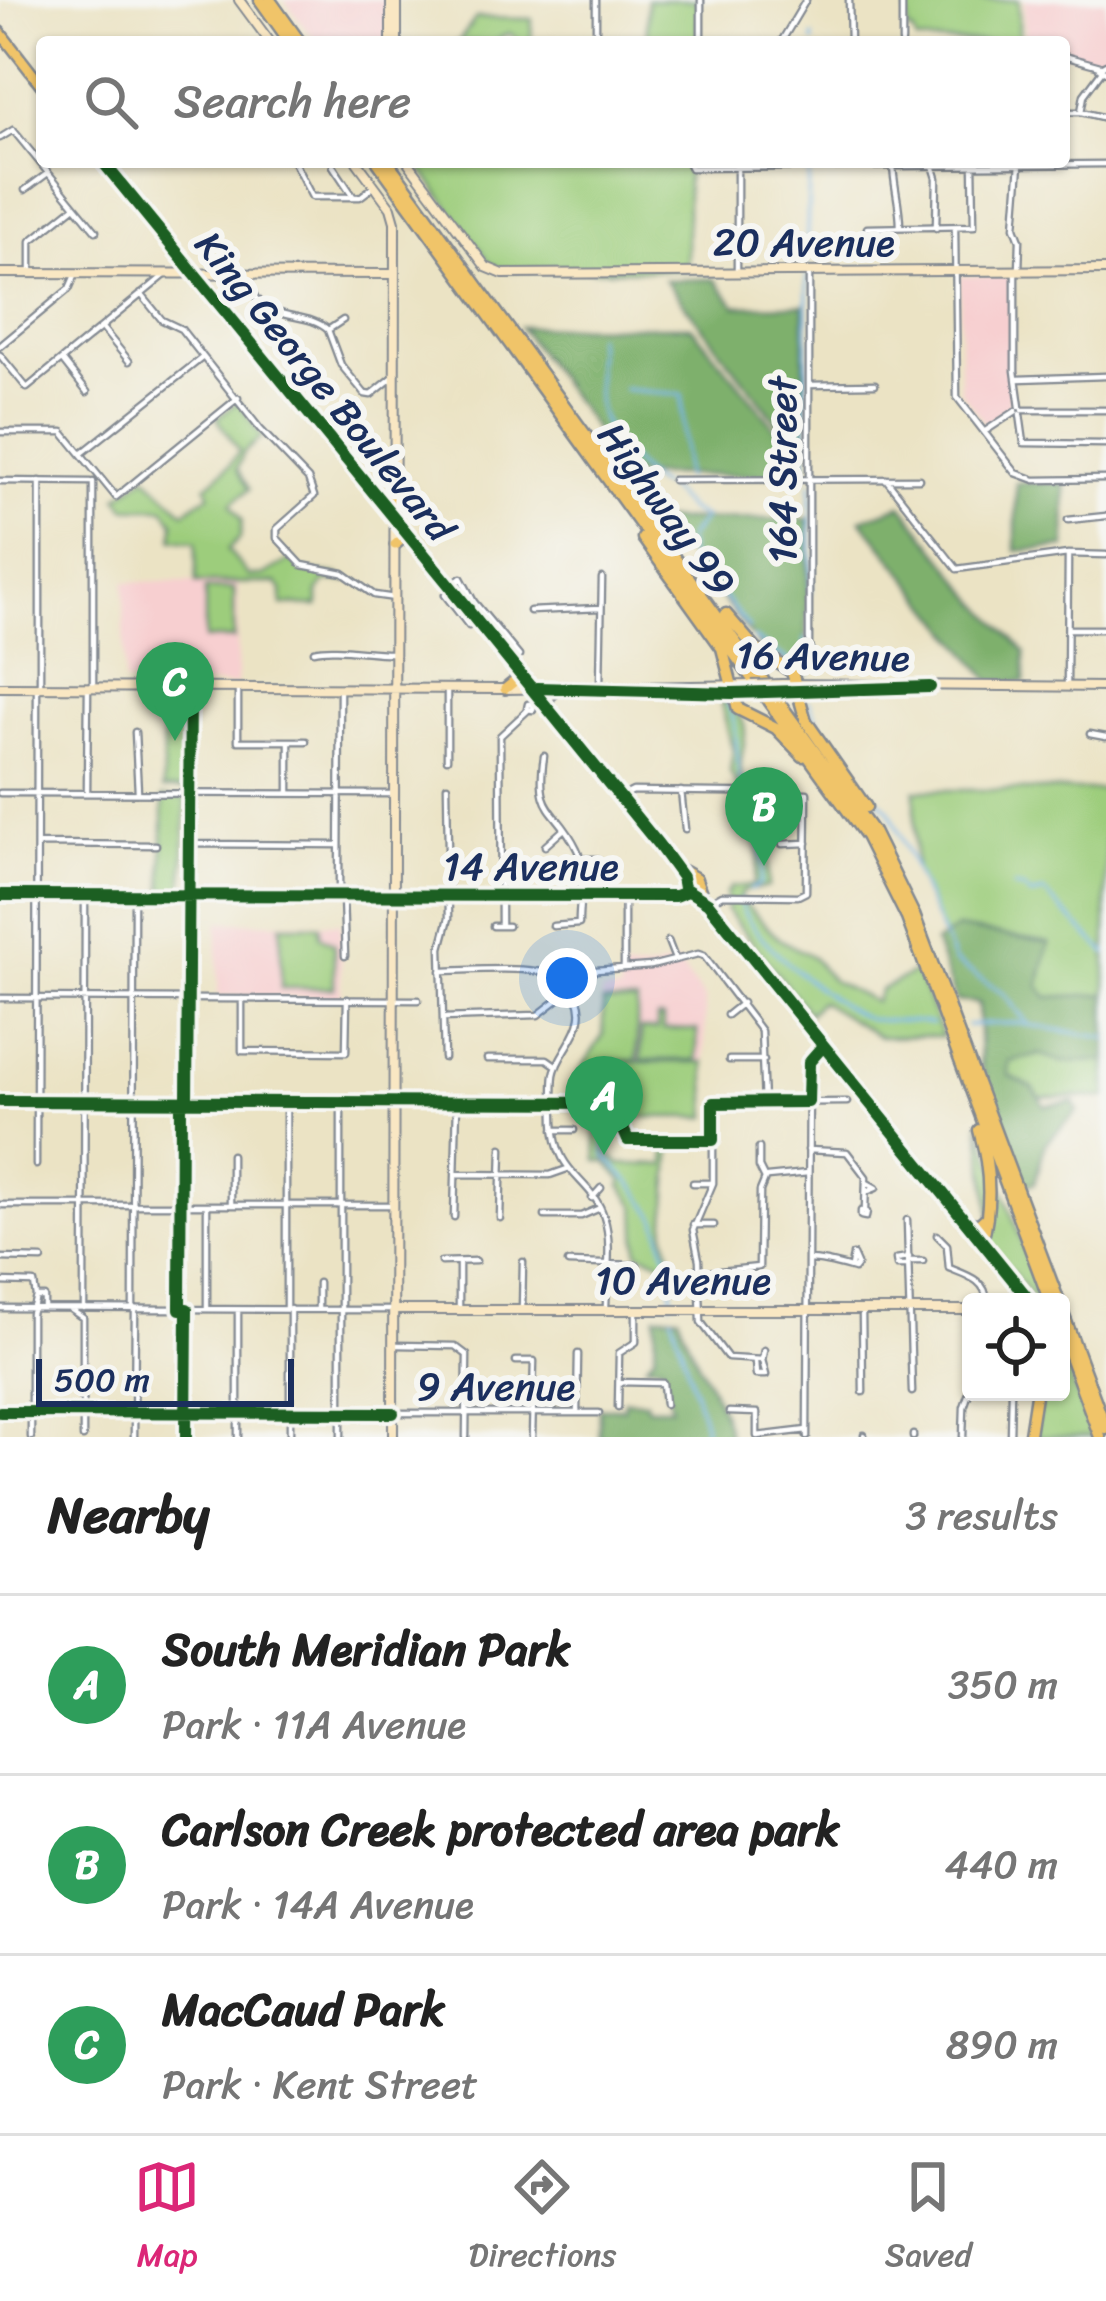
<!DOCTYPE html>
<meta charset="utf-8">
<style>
body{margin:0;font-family:Sriracha,sans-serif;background:#f2f2f2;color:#222}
.controls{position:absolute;right:36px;bottom:36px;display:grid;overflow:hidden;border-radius:12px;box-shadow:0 3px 9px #0004}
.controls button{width:108px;height:108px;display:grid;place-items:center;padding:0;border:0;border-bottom:3px solid #e0e0e0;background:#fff;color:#222;font:60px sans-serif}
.scale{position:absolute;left:36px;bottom:30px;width:258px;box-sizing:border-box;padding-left:12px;border:6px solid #1b2f5e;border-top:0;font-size:33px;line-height:42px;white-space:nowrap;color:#1b2f5e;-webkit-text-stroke:9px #f6f6f2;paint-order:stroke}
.you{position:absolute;left:567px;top:978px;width:42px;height:42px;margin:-30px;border:9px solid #fff;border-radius:50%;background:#1a73e8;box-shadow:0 0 0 18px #1a73e833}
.badge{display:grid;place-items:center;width:78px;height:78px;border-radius:50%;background:#db2777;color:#fff;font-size:39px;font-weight:700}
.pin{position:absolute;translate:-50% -99px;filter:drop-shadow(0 3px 6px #0008)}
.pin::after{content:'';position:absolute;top:63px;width:42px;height:36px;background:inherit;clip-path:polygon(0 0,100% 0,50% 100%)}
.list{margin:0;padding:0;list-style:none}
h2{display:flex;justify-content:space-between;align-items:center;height:156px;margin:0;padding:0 48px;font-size:51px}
h2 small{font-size:39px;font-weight:400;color:#767676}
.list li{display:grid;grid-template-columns:78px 1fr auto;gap:36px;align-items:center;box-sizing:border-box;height:180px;padding:0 48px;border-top:3px solid #e0e0e0}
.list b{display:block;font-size:45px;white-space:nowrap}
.list p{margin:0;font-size:39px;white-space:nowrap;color:#767676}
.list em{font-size:39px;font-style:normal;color:#767676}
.icon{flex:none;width:66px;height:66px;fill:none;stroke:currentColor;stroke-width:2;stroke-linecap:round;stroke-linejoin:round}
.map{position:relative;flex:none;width:1106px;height:1437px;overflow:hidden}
.search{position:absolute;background:#fff;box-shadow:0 3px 9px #0004;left:36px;right:36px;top:36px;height:132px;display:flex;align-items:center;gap:30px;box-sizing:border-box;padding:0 42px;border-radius:12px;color:#767676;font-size:45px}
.sheet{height:696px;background:#fff}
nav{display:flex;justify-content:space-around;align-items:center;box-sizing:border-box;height:168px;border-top:3px solid #e0e0e0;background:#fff;font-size:33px;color:#767676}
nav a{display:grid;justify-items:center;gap:6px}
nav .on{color:#db2777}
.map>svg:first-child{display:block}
.built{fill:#f7cfd0}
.green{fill:#9dcd7c;stroke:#5c7e6d;stroke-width:3}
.forest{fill:#7eb06c;stroke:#4c7065;stroke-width:3}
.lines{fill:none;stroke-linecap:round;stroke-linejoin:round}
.stream{stroke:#72b4e7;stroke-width:3}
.street-casing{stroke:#838991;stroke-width:9}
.secondary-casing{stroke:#838991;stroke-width:12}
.primary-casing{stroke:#838991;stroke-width:14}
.highway-casing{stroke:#838991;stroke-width:15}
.street{stroke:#fff;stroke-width:4.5}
.secondary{stroke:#f9e7c3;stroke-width:8}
.primary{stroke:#f0c469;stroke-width:9}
.highway{stroke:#f0c469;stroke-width:10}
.secondary-bridge-casing{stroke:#838991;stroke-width:12;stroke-linecap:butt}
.secondary-bridge{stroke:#f9e7c3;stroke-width:8}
.cycleway-casing{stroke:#f6f6f2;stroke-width:20}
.cycleway{stroke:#1b5e20;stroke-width:12}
.labels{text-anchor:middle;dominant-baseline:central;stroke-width:12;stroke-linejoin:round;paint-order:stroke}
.street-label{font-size:39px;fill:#1b2f5e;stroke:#f6f6f2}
</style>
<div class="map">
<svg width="1106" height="1437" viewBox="0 0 1106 1437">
<rect width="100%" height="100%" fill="#f6f6f2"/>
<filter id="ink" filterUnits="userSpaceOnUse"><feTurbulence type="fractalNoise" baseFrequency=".00833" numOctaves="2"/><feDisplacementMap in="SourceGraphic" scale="24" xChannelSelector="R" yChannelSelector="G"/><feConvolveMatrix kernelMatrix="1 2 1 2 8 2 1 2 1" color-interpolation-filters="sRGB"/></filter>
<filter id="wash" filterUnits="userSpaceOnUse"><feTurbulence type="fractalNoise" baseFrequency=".004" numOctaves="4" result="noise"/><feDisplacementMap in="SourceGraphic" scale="48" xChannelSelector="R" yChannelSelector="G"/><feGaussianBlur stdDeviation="2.7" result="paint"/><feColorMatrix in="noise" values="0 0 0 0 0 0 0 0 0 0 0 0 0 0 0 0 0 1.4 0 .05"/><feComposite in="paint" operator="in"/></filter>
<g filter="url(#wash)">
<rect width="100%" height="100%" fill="#ebe3c4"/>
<path class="built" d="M284 0H389V42H317Z
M1024 0H1106V62L1064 53V42H1024Z
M960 276H1010V404L986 425 960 390Z
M124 582H238L237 685 124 683Z
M218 922 341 923V997L218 996Z
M677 962 705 999V1062H602V992H620V971L648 970Z"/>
<path class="green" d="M647 0H698V42H647Z
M908 0H1019V42H917L913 31H908Z
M476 18 532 19 531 42H521L509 33 493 42H458Z
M416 162H687V270H503L490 263Z
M238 401 262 437 244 452 237 469 249 489 231 504 242 520 240 538 228 550 249 576H263L292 559 301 570 337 575 348 581H326L318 592V606L282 605V590L277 583H196V542L173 539 174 522 164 508H126L118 497 146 476 184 512 210 494 206 486 229 466 239 451 217 418Z
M205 589H234V639H205Z
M163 694 186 695 185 789H163Z
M720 699C726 703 738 712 741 718 752 736 736 758 742 775 758 820 771 836 768 887L743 891 739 898 779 939 811 956 833 981 875 1002 880 990 917 971 942 1036 879 1037 820 1001 809 1014 727 911 726 893 731 887 754 885 759 855 748 805 730 772 733 751Z
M915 790H1106V1097L995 1098 980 1065 978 1004 959 999 957 969 915 870Z
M163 797 186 799 183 891H163Z
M281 925H320V936L334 944V988H281Z
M603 1002H637V1060L602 1062H705L708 1117H606V1150L620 1164 665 1165 666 1143H672L665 1232 674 1267 638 1252 636 1206 621 1185 623 1181 606 1161H597L594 1108 557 1107V1099L578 1098V1074L603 1035Z
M657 1018H663V1029L697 1030V1060H641V1029H657Z
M979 1122 1043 1302H1036L986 1239 991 1218Z
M1061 1351 1092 1437H1035L1040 1392H1061Z"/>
<path class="forest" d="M714 279 736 306 804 305V456L665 280Z
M691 326 803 461V475H628L520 327Z
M1016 483H1065L1066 547 1016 551Z
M902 505 969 591 1025 652V682H991L861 519Z
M809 519 806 675 760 647 660 520Z
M957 928 1049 943 1039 986 1047 997 1106 994V1061L1061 1062 1039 1054 1009 1062 1008 1075 1033 1088 1045 1106 1074 1102 1078 1111 1045 1144 1035 1183 1024 1186 981 1065 979 1003 956 1001 935 943Z
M656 1315H679C690 1358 721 1394 729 1437H599V1408H624V1400L646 1401 647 1407H671L662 1365 646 1364 655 1354Z"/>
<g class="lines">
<path class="stream" d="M813 42V37
M806 267 809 173
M596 336C599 394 587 417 633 462 643 472 648 481 662 486
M624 389 682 395 685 478
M806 477 807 275
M811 482V592
M666 487 689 510 704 518 688 538V553L749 628
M753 638 809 674
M805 639 808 673
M809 701C819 731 841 761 861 785 869 796 882 799 890 811L954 961 1004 994 1028 1024
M728 704 735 725 739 777 745 788
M747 795C759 823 767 854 760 884L750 890
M1014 887 1024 889 1031 896 1044 892 1106 953
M740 900C741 931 836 1008 867 1018 888 1024 911 1018 932 1024
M967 1025 1017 1023 1106 1038
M606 1100 609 1067
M606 1105 605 1155 636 1189 657 1219 673 1279 671 1303
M672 1316 705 1426 703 1434 696 1437"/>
</g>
</g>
<g filter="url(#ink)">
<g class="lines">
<g class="street-casing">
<path id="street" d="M849 0 850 42
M902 0V42
M596 42V0
M701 42V0
M781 42 806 0
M1064 56 1100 66
M1106 64 1099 68 1106 72
M1101 72 1084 95 1081 112 1106 118
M1064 112H1081
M0 138 13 130 96 231
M294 162 312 197H360L372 188
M688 162 691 168 1106 164
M893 162C893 185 900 202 900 227
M932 162 937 178 936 228
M333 166 353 196
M25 190 48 173
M867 228 974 226 973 162
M955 228 957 397 1016 473 1035 480 1106 479
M1015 271V371L1020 407
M1019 271 1020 240 1015 227 1020 164
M809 272V646L817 667
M31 273V241L75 206
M737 273V162
M249 274C254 328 304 307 328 330
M141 294 162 320 181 329 260 429 308 479 314 496 277 529V538L302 565 343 573 374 595 395 598
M102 328 129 361
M328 330 341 365 365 394 371 395 392 378
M328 330 343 320
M0 346 69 289 76 273
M0 355 27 388 165 275
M62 360 87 392
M1018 379 1106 376
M809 385 875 384
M1023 410H1106
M1020 414 1024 443 1106 444
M0 432H63L116 497 238 398
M984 432 1016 411
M81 454 203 357
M886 479 957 569 1068 554 1106 555
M673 480 919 479
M0 481 90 482
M93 482V686
M1068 520 1106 516
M450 587 461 578 474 602 519 656
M451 589 445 595 469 626
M530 611 600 608
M1068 629H1106
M314 651C333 646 368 653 391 653
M600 685 602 578
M40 686V481
M1067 687 1068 554
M238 688V741H306
M447 689V759
M528 704 534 705 533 710 527 709Z
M135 732 138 792
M1090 734 1106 737
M289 741V793
M544 756C535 816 556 805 577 849 587 868 578 903 579 924L553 926
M681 791 685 829
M0 793 395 794
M87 793 88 687
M621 797 633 791 807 793 806 892 798 896 722 895 708 903
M37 844 156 845
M189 844 339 845
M782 844 807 843
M545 846 563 830
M580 859H598
M339 893 340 688
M624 895V967
M343 896 345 956
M493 926H508
M501 926 500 736 528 710
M668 941 675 959
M441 971C471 971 546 962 567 983 602 1020 558 1048 554 1075 552 1090 554 1107 554 1122 555 1176 592 1178 604 1217 613 1243 606 1281 606 1309
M0 998 418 1000
M242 999V1051L346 1052 347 999
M727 1015 742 1003
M443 1018 538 1015 596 970 651 966 698 954 704 956 761 1031 764 1103
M444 1058 441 948 449 918 447 786
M487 1059H547L557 1066
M729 1060H764
M187 1102 190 688
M397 1103H554
M554 1130H574
M628 1140H713
M759 1148V1167L765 1179
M808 1150 847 1152 866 1177 865 1210
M36 1165 37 687
M456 1174 550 1175 567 1169
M767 1177 808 1173
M693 1183H713
M866 1192 876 1188 867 1183
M592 1198 601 1188
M231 1203V1155
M0 1205H390
M861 1211 867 1212 866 1217 861 1216Z
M545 1216H581L600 1208
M454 1217 457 1104
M500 1218 502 1148
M907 1220 912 1392
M693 1225H714
M937 1235 947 1245 949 1268C966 1275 987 1280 987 1302
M0 1258 42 1259
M808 1260C824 1260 840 1265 854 1269L857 1265
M909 1261H923
M441 1262 476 1261
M568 1263 637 1265
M907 1265H897L896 1259 909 1257
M851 1267 853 1255 857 1264
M700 1273 759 1267 760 1191 765 1179
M0 1282 34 1283 36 1297H44V1308
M0 1308 390 1310
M207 1308V1205
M318 1308V1283
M70 1309 83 1318V1437
M84 1309 85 895
M133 1309 134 895
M180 1309 182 1105
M286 1309V1105
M459 1310V1262
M522 1310 523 1262
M862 1310 863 1392
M238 1311V1405L244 1412
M397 1345 455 1346 467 1355 466 1437
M762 1360 728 1358 701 1322 699 1260 693 1230 713 1183V1103L847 1102
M516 1361H534L532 1437
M755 1361 756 1375H766L762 1360 764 1350
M619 1382 663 1383 665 1404
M618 1407 619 1353 636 1342V1310
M729 1412 757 1413V1436L807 1430
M394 1413H599
M577 1413 578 1354
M864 1435V1437
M31 1437V1314L36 1297
M134 1437 135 1309
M186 1437 187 1309
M238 1437V1411
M290 1437V1420L295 1412 290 1404V1309
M341 1437V1103
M807 1437 809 1062 823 1046
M913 1437V1435
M963 1437 964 1407 971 1387
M1010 1437 1011 1392"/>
</g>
<g class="secondary-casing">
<path id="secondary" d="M239 0 270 42
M391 0V42
M397 42V0
M357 162 391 208 395 222 393 1437
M408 162 486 267 503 274 1106 270
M0 273 395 274
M782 684 1106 687
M0 687 505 689 752 685
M561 691 756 693
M794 692 875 690
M0 895 675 896 688 891
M0 1101 394 1103
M394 1310H971
M0 1412 393 1413"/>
</g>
<g class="primary-casing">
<path id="primary" d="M0 32 42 86
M103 162 456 595
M380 502H389L396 495
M395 545 402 539 412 540
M454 593 658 844 682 877 684 888 708 903 1031 1302
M505 689 515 681 516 673
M548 704 549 696 557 691
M682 870 696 878 703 897
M1029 1437 1036 1392"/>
</g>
<g class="highway-casing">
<path id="highway" d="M260 0 290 42
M270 0 300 42
M378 162 866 836 907 918 1050 1302
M388 162 873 832 914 915 1059 1302
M643 538 722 648 738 709 776 728 803 756
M726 614 756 649 792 672 806 721 866 807
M979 1130C990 1167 992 1204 982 1242
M964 1220 978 1225 987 1217
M1061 1308 1106 1429
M1061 1332 1100 1437"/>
</g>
<use href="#street" class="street"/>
<use href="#secondary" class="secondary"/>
<use href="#primary" class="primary"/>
<use href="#highway" class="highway"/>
<g class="secondary-bridge-casing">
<path id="secondary-bridge" d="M752 685 782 684
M756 693 788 692"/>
</g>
<use href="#secondary-bridge" class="secondary-bridge"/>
<g class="cycleway-casing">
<path id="cycleway" d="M103 162 468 608
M454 593 658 844 682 877 684 888 708 903 1031 1302
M536 688 732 693 930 687
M0 895 675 896 688 891
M0 1101 612 1103 628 1140H713V1103L808 1102 809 1062 823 1046
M187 1102 190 688
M181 1103 180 1309H187L186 1437
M0 1412 393 1413"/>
</g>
<use href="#cycleway" class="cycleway"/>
</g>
</g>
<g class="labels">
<g class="street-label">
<text x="804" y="242">20 Avenue</text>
<text transform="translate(325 386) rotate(51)">King George Boulevard</text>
<text transform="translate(782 470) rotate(-90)">164 Street</text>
<text transform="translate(667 509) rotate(54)">Highway 99</text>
<text transform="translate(823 656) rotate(1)">16 Avenue</text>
<text x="531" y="866">14 Avenue</text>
<text x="683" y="1280">10 Avenue</text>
<text x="496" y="1386">9 Avenue</text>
</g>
</g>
</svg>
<div class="controls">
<button><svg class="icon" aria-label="locate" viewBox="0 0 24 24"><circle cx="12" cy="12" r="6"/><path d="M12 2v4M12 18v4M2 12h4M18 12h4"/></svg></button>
</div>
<div class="scale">500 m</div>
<div class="you"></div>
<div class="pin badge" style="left:604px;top:1155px;background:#2e9e5b">A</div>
<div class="pin badge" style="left:764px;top:866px;background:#2e9e5b">B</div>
<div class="pin badge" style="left:175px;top:741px;background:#2e9e5b">C</div>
<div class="search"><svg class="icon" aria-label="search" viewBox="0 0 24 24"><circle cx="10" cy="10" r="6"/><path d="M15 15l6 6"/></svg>Search here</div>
</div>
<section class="sheet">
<h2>Nearby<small>3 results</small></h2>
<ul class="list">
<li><span class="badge" style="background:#2e9e5b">A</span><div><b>South Meridian Park</b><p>Park · 11A Avenue</p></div><em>350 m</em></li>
<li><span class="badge" style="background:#2e9e5b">B</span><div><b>Carlson Creek protected area park</b><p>Park · 14A Avenue</p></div><em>440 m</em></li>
<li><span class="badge" style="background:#2e9e5b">C</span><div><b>MacCaud Park</b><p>Park · Kent Street</p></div><em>890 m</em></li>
</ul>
</section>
<nav>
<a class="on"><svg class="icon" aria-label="map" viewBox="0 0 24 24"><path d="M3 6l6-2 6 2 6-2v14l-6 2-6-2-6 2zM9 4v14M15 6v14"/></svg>Map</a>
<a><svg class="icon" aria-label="directions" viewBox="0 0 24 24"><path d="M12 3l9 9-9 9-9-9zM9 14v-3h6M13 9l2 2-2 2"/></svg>Directions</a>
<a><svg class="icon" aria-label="saved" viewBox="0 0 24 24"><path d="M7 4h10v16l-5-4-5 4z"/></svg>Saved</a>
</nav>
